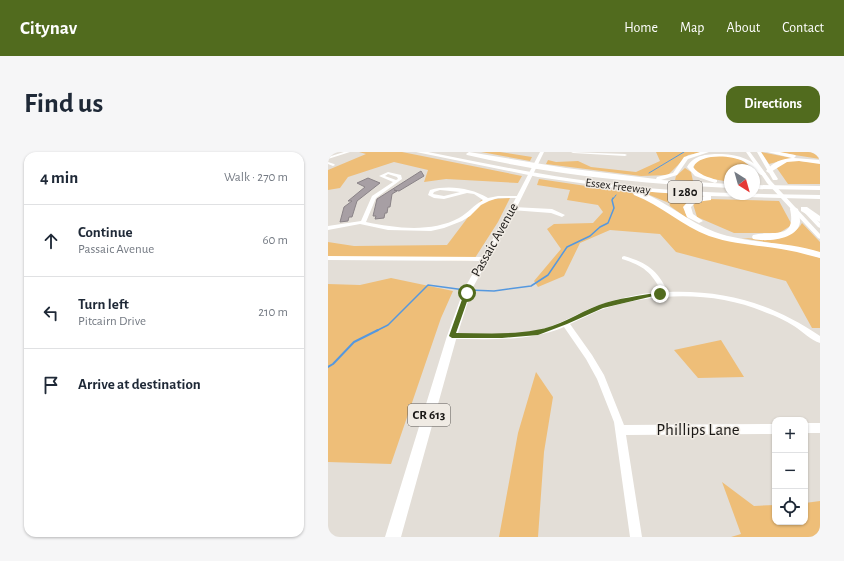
<!DOCTYPE html>
<meta charset="utf-8">
<style>
body{margin:0;font-family:"Alegreya Sans",sans-serif;background:#f6f6f7;color:#1f2937}
.controls{position:absolute;right:12px;bottom:12px;display:grid;overflow:hidden;border-radius:8px;box-shadow:0 1px 3px #0004}
.controls button{width:36px;height:36px;display:grid;place-items:center;padding:0;border:0;border-bottom:1px solid #e0e1e3;background:#fff;color:#1f2937;font:20px sans-serif}
.compass{position:absolute;left:396px;top:12px;width:36px;height:36px;border-radius:50%;background:#fff;box-shadow:0 1px 3px #0004;rotate:143deg}
.stop{position:absolute;width:12px;height:12px;margin:-9px;border:3px solid #516b1e;border-radius:50%;background:#fff}
.stop.end{background:#516b1e;border-color:#fff;box-shadow:0 1px 4px #0008}
.list{margin:0;padding:0;list-style:none}
h2{display:flex;justify-content:space-between;align-items:center;height:52px;margin:0;padding:0 16px;font-size:17px}
h2 small{font-size:13px;font-weight:400;color:#747a83}
.list li{display:grid;grid-template-columns:26px 1fr auto;gap:12px;align-items:center;box-sizing:border-box;height:72px;padding:0 16px;border-top:1px solid #e0e1e3}
.list b{display:block;font-size:15px;white-space:nowrap}
.list p{margin:0;font-size:13px;white-space:nowrap;color:#747a83}
.list em{font-size:13px;font-style:normal;color:#747a83}
.icon{flex:none;width:22px;height:22px;fill:none;stroke:currentColor;stroke-width:2;stroke-linecap:round;stroke-linejoin:round}
.map{position:relative;flex:none;width:492px;height:385px;overflow:hidden;border-radius:12px}
header{display:flex;align-items:center;gap:24px;box-sizing:border-box;height:56px;padding:0 20px;background:#516b1e;color:#fff}
header strong{font-size:19px}
nav{display:flex;gap:22px;margin-inline-start:auto;font-size:14px}
.intro{display:flex;align-items:center;justify-content:space-between;box-sizing:border-box;height:96px;padding:0 24px}
h1{margin:0;font-size:28px}
.button{padding:10px 18px;border-radius:12px;background:#516b1e;color:#fff;font-size:14px;font-weight:700}
main{display:flex;gap:24px;padding:0 24px}
aside{flex:1;background:#fff;border-radius:12px;box-shadow:0 1px 3px #0004}
.map>svg:first-child{display:block}
.green{fill:#eebe78}
.lines{fill:none;stroke-linecap:round;stroke-linejoin:round}
.stream-far2{stroke:#5598df;stroke-width:1}
.stream-far1{stroke:#5598df;stroke-width:1.5}
.stream{stroke:#5598df;stroke-width:2}
.building{fill:#a79fa4;stroke:#8a8387}
.minor{fill:#fff;fill-rule:evenodd}
.major{fill:#fff;fill-rule:evenodd}
.highway{fill:#fff;fill-rule:evenodd}
.route{fill:#516b1e}
.labels{text-anchor:middle;dominant-baseline:central;stroke-width:3;stroke-linejoin:round;paint-order:stroke}
.far-street-label{font-size:12px;fill:#1a1816;stroke:#f0ebe4}
.shield{fill:#f0ebe4;stroke:#5a5754;stroke-width:1}
.shield-label{font-size:13px;font-weight:bold;fill:#1a1816}
.street-label{font-size:14px;fill:#1a1816;stroke:#f0ebe4}
.near-street-label{font-size:17px;fill:#1a1816;stroke:#f0ebe4}
</style>
<header>
<strong>Citynav</strong>
<nav><a>Home</a><a>Map</a><a>About</a><a>Contact</a></nav>
</header>
<div class="intro"><h1>Find us</h1><a class="button">Directions</a></div>
<main>
<aside>
<h2>4 min<small>Walk · 270 m</small></h2>
<ul class="list">
<li><svg class="icon" aria-label="ahead" viewBox="0 0 24 24"><path d="M12 20V5M6 11l6-6 6 6"/></svg><div><b>Continue</b><p>Passaic Avenue</p></div><em>60 m</em></li>
<li><svg class="icon" aria-label="left" viewBox="0 0 24 24"><path d="M17 20v-9H6M10 6l-5 5 5 5"/></svg><div><b>Turn left</b><p>Pitcairn Drive</p></div><em>210 m</em></li>
<li><svg class="icon" aria-label="arrive" viewBox="0 0 24 24"><path d="M6 21V4h12l-3 4 3 4H6"/></svg><div><b>Arrive at destination</b></div></li>
</ul>
</aside>
<div class="map">
<svg width="492" height="385" viewBox="0 0 492 385">
<rect width="100%" height="100%" fill="#e3ded7"/>
<path class="green" d="M31 0H74L194 24 190 31 118 27 96 30 100 18 66 10 20 25 12 36 0 38V18L38 2Z
M153 0H172L204 5 202 9Z
M328 0H376L360 3 340 23 313 24 218 12 220 8 228 10 250 9 263 15 308 20 332 9Z
M433 0 464 6 441 12Z
M448 0H492V7Z
M389 3C403 5 417 5 424 18H402V30L379 26 365 18 368 8Z
M461 8 492 11V32H460L446 12Z
M357 16 363 20 365 29 347 28 348 24Z
M211 27 305 41 330 51 379 81 473 99 492 106V176H484L458 129 348 100 332 82 282 78 252 91 236 124 210 135 206 129 233 97 219 77 226 72 265 71 275 60 270 53 239 48 242 38 209 33Z
M312 39 377 44 368 46 357 60 360 67 342 54 341 51Z
M182 46 170 70 145 109 0 105V90L26 94 119 93 153 48Z
M380 47 451 49 464 73 451 81H406L369 65 365 52Z
M474 71 492 90V101L449 92 414 86C433 87 462 91 474 71Z
M63 126 125 139 113 166 63 312 0 310V132L32 133Z
M393 188 416 225 370 226 346 198Z
M208 220 225 245 216 300 210 385H171L190 281Z
M394 330 426 354 447 353V370H477V351L492 349V385H403L413 382Z"/>
<g class="lines">
<path class="stream-far2" d="M321 21 356 0
M285 47 288 43"/>
<path class="stream-far1" d="M141 138 166 139 203 134 220 123 239 95 262 84 272 75 280 71 286 56 284 48 285 46
M48 179 60 173 100 133 137 138"/>
<path class="stream" d="M0 215 5 212 26 190 50 178"/>
</g>
<path class="building" d="M93 19 96 24 71 39 66 38 69 39 64 42 62 55H60L59 61H57L56 66 47 67 48 64H45L49 47Z
M40 26 52 31 29 49 24 65H21L20 69 12 70 16 55 24 49H20L37 35 29 31Z"/>
<g class="lines">
<path class="minor" d="M16 0H22L0 7V5Z
M243 0 297 2 299 3 297 4 245 1Z
M0 10 6 12 7 13 5 14 0 12Z
M60 20 73 23 74 27 48 46 38 70C67 76 103 81 131 66 140 61 146 53 155 48L146 42 139 41 116 47 106 46 100 43 102 38C121 33 143 36 160 46L170 44H191L193 45 191 46H170L161 49 153 53 142 64 134 69 116 76 103 79 60 78 32 72 0 78V74L33 69 44 44 65 30 51 24ZM60 22 69 25 70 27 68 28 57 24ZM112 38 132 40 116 44 105 42 106 40Z
M185 55 224 57 237 63 234 65 223 61 183 58V56Z
M464 56H468L492 82V87L490 86 464 58Z
M474 56H478L492 71V76L490 75 474 58Z
M0 104 156 105 159 107 156 109 0 108Z
M296 104C320 111 329 118 340 140 399 138 444 152 492 184V191C483 188 475 180 466 174 458 169 448 164 439 161 388 139 328 140 275 157 264 161 253 167 242 172L264 203 276 223 296 273 447 272V282L298 283 314 385H302L286 270 269 227 258 207 236 175C200 190 162 187 124 187L120 184 124 181C154 181 186 185 215 177 232 172 247 163 263 156 284 148 310 141 334 140 323 120 316 114 294 107V105Z
M477 271H492V281H477Z"/>
<path class="major" d="M212 0H216L188 57 144 137 129 184 73 385H57L119 184 136 137 182 57Z
M418 0H422L443 29 468 56V58H464L439 31Z
M429 0H433L450 27 449 28H445Z"/>
<path class="highway" d="M88 0H100C169 14 238 28 309 35 371 41 430 42 492 43V47L383 44V48L368 50 363 55 365 62 375 69 371 71 359 65 355 55 363 46 377 44 311 39C338 49 360 70 387 80 420 92 458 89 492 100V106C479 103 467 99 453 97 429 93 404 92 381 84 354 74 333 53 306 43L305 41 308 39 210 25Z
M141 0 238 16 328 27 329 25 345 21 356 5 372 0H381L360 7 349 23 333 28 402 32V36C315 32 224 23 139 3L138 2Z
M439 0H452L467 3 468 4 466 6 492 8V12L471 9 459 10 441 21 438 19C445 10 453 7 464 6Z
M394 2C413 3 425 8 438 22L433 23C427 19 422 13 415 9 403 3 372 1 365 15 371 23 380 25 389 28V30L387 31 367 24 359 15C366 2 381 2 394 2Z
M426 33 492 34V38L426 37Z
M463 55H466L470 57C471 61 472 66 472 70 470 88 438 90 425 87L424 85 425 83C444 78 469 89 462 57Z
M473 55H479L492 64V70L473 59Z"/>
</g>
<path class="route" d="M137 139 142 141 128 181C155 181 182 183 208 178 230 175 250 161 271 153 291 146 311 144 332 140L334 142 275 156 239 172 210 183 174 186H124L121 184Z"/>
<g class="labels">
<g class="far-street-label">
<text transform="translate(290 34) rotate(7)">Essex Freeway</text>
</g>
<g class="shield">
<rect x="340" y="29" width="34" height="22" rx="3"/>
<rect x="80" y="252" width="42" height="22" rx="3"/>
</g>
<g class="shield-label">
<text x="357" y="40">I 280</text>
<text x="101" y="263">CR 613</text>
</g>
<g class="street-label">
<text transform="translate(167 88) rotate(-61)">Passaic Avenue</text>
</g>
<g class="near-street-label">
<text x="370" y="277">Phillips Lane</text>
</g>
</g>
</svg>
<div class="controls">
<button>+</button>
<button>−</button>
<button><svg class="icon" aria-label="locate" viewBox="0 0 24 24"><circle cx="12" cy="12" r="6"/><path d="M12 2v4M12 18v4M2 12h4M18 12h4"/></svg></button>
</div>
<svg class="compass" viewBox="-18 -18 36 36"><path d="M0-13l5 13h-10z" fill="#e53935"/><path d="M0 13l5-13h-10z" fill="#747a83"/></svg>
<div class="stop" style="left:139px;top:141px"></div>
<div class="stop end" style="left:332px;top:142px"></div>
</div>
</main>
